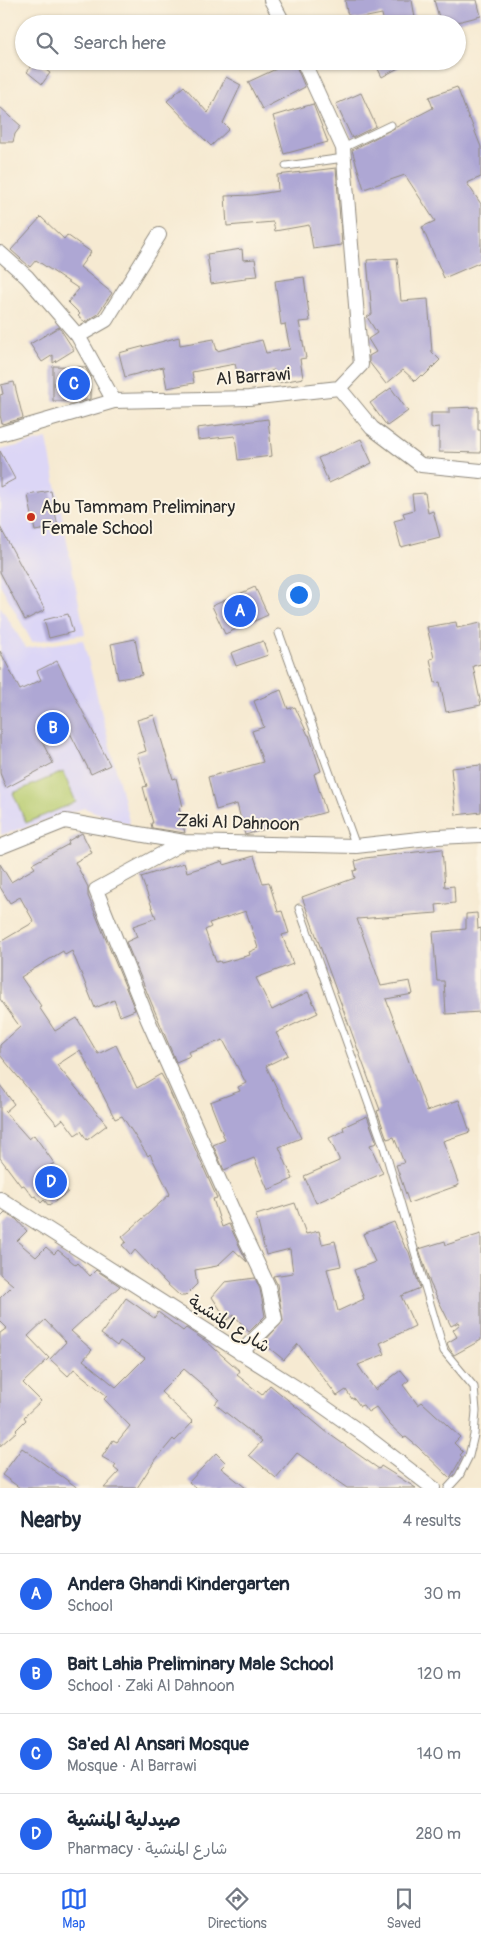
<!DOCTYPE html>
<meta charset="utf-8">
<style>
body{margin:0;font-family:Pangolin,"Playpen Sans Arabic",sans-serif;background:#f2f2f3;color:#1f2937}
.you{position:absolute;left:298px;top:594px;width:18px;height:18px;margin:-12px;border:4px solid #fff;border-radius:50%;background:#1a73e8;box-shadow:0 0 0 8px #1a73e833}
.badge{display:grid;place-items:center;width:32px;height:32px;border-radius:50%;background:#2563eb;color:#fff;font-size:16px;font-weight:700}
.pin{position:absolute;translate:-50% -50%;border:2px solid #fff;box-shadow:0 1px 5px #0006}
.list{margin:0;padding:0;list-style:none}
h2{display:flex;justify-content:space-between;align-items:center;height:65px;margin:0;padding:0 20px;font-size:21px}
h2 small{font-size:16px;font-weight:400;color:#747a83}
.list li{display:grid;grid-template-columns:32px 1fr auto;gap:15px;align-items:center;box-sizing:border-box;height:80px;padding:0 20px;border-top:1px solid #e0e1e3}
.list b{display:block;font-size:19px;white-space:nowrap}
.list p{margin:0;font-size:16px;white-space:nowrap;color:#747a83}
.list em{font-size:16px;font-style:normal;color:#747a83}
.icon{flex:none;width:28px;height:28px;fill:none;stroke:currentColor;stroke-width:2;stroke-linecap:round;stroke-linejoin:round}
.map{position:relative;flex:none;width:481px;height:1488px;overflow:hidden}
.search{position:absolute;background:#fff;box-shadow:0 1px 4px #0004;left:15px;right:15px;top:15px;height:55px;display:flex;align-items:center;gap:12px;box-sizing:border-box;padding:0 18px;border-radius:28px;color:#747a83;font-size:19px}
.sheet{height:385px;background:#fff}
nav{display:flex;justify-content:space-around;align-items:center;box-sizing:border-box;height:70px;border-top:1px solid #e0e1e3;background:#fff;font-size:14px;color:#747a83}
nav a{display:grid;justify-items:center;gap:2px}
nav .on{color:#2563eb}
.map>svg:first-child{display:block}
.built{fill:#dcd6f6}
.green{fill:#b8cc6f;stroke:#727c4d}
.building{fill:#aea7d4;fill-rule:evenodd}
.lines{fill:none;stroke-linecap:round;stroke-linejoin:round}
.service-casing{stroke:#908a7e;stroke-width:9}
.minor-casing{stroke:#908a7e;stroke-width:16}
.service{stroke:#fff;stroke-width:7}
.minor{stroke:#fff;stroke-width:14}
.poi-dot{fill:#c8321e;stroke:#fcf5e5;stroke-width:2}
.labels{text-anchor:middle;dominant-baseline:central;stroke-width:4;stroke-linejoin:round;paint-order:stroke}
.street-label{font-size:18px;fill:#2b2b2b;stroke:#fcf5e5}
.poi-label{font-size:18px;fill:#2b2b2b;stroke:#fcf5e5;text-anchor:start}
</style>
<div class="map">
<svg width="481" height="1488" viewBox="0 0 481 1488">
<rect width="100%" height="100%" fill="#fcf5e5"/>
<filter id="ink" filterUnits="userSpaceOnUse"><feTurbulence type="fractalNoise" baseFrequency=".02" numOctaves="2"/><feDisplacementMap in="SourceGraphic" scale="10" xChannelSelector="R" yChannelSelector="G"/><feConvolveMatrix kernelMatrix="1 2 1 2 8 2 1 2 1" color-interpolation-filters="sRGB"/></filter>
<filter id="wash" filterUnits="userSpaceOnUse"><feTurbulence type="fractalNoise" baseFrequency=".0096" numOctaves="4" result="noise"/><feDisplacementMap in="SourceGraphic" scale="20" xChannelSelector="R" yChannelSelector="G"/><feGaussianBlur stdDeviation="1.12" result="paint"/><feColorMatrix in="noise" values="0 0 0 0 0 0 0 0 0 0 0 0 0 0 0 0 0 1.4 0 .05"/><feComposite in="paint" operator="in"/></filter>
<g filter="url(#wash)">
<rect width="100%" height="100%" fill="#f6ead2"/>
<path class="built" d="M47 439 85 634 32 642 0 584V450Z
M0 606 26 648 83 640 130 825 84 808 1 835Z"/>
<path class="green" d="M63 772 76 802 26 823 13 793Z"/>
<g id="blocks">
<path class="building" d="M345 0H412L416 24H384L382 14 352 20 347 12Z
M434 0H477L481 16 450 24H441Z
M286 61H294L305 87 262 109 248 82 276 69 275 67Z
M374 61H411L382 77Z
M35 62 50 73 42 84 27 72Z
M226 77 241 85 223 123 229 129 211 146 167 101 184 86 208 113Z
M457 87 469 119H470L481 147V177L467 183 481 204V262L444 278 422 227 435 221 405 175 364 189 352 150 433 108 429 97Z
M361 93 376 126 352 138 336 104Z
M313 104 328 142 284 154 273 116Z
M0 107 21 126 15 134 13 142H0Z
M336 168 342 245 313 249 309 225 275 231 273 222 227 226 225 196 253 195 278 191 277 175Z
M41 217 64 239 67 235 91 252 80 267 112 293 97 315 85 322 78 316 80 314 68 302 79 289 36 260 30 267 11 250Z
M242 249 243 260 255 259 258 276 245 277V279L211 284 207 254Z
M397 258 401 301 428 299 432 352 440 360 423 377 421 375 415 381 403 370 386 384 369 362V356L376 352 368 339 377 333 367 317 372 314 367 260Z
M304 277 310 321 299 322 306 358 300 359 303 378 277 383 274 370 239 379 235 364 192 372 194 383 167 388 163 367 125 377 119 353 179 337 180 345 214 339 217 351 262 340 266 353 290 349 285 324 281 325 275 281Z
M59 327 74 350 53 363V355L42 362 30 344Z
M53 366 85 367 90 376V399L82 401H53Z
M14 382 23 418 2 424 0 415V395L3 394 1 385Z
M391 388 408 411 387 426 370 403Z
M478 407V430H481V453L439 452V427L431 428V413H449V408Z
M268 419 272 456 238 460 235 436 198 440 197 428Z
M361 439 372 463 329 483 318 458Z
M0 451 15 479 0 487Z
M51 491 58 527 35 531 28 495Z
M425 493 428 513 433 511 440 537 401 547 394 521 405 518 403 513 414 510 412 494Z
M0 527 45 610 25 620 0 572Z
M255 587 268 615 225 634 212 606Z
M68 614 73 632 49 638 44 620Z
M456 622 457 628 481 623V664L473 666 481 705 446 712 440 682 435 683 430 659 434 658 427 627Z
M135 639 142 675 118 679 111 644Z
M263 641 268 655 236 666 231 653Z
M0 651 20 690 41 680 37 671 57 661 110 765 91 774 67 727 41 740 53 763 6 788 0 773Z
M281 690 288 709 295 707 308 735H309L321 771 314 774 326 812 245 835 237 804 216 810 208 777 263 762 252 731 264 727 254 701Z
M154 715 173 779 176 778 183 807 179 808 185 833 152 828 151 823H153L143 787 147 786 137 754 146 751 137 720Z
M481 765V812L456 815 451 768Z
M82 833 92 853 75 862 88 887V896L135 1010 120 1016 114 1000 95 1008 72 951 65 955 63 951 21 977 41 1006 39 1007 55 1031 77 1018 98 1054 116 1045 137 1088 161 1074 165 1081 217 1198 213 1199 222 1227 229 1224 247 1262 234 1250 217 1266 195 1270 197 1284 185 1296H180L166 1283 135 1250 131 1255 122 1245 126 1242 122 1237 170 1194 150 1154 148 1156 122 1116 115 1119 80 1050 57 1065 107 1125 87 1140 81 1131 75 1135 63 1119 57 1124 0 1055V1045L20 1027 0 999V942L34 922 20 897 10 903 0 887V864L11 882 35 868 32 864 69 844 68 841Z
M442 849 445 887 454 886 455 903 436 905 437 913 357 919 381 986 410 981 413 994 386 999 427 1111 459 1100 470 1132 443 1141 459 1185 409 1203 396 1165 404 1163 394 1137 387 1139 377 1111 380 1110 302 897 355 878 353 871 357 870 355 861 365 858Z
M254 856 263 883 269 882 278 912 282 911 289 933 282 935 293 964 256 978 272 1010 308 992 318 1013 276 1033 288 1055 266 1066 301 1138 279 1147 293 1179 268 1190 254 1158 224 1170 213 1145 225 1140 210 1102 240 1091 238 1087 246 1083 223 1040 188 1052 190 1056 176 1062 126 942 137 937 133 926 156 918 141 877 184 863 187 872 223 861 224 865ZM246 911 258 948 249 952 250 955 221 963 220 961 216 962 205 930 211 927 209 923Z
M477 913 478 929 481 928V1012L446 1014 444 981H437L433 932 466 929V914Z
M0 1085 14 1104 5 1112 29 1139 34 1135 54 1163 50 1166 68 1192 49 1206 44 1200 41 1203 36 1196 33 1197 24 1185 21 1186 0 1158Z
M367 1116 377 1143 370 1145 383 1173 316 1203 304 1176 339 1161V1159L329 1138 344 1131 343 1127Z
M295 1203 306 1234 319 1231 322 1244 335 1241 341 1266 327 1269 338 1311 364 1299 354 1270 375 1262 363 1234 394 1222 405 1247H406L409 1252 420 1288 401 1296 415 1326 380 1343 385 1354 358 1365 375 1390 401 1370 409 1380 403 1385 418 1405 422 1402 460 1437 454 1443 463 1452 460 1455 462 1457 450 1478 418 1447 406 1437 404 1438 390 1425 376 1407 368 1412 363 1405 360 1406 354 1398 352 1399 346 1390 337 1396 298 1344 284 1360 263 1343 283 1321 277 1284 273 1276 293 1273 290 1249 266 1255 256 1215Z
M5 1213 16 1219 27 1231 17 1241 36 1257 46 1247 54 1254 58 1250 76 1265 78 1263 90 1276 96 1270 120 1286 71 1331 92 1350 83 1360 116 1387 145 1358 120 1341 117 1346 101 1334 126 1298 154 1318 158 1312 183 1331 186 1328 207 1342 240 1371 237 1375 262 1395 270 1385 329 1434 379 1469 381 1466 416 1488H347L297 1453 276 1478 249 1455 262 1441 215 1404 219 1399 184 1369 161 1392 193 1422 175 1441 173 1439 153 1463 137 1488H104L119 1472 114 1468 116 1465 102 1457 113 1440 117 1442 130 1426 104 1399 107 1396 74 1369 68 1376 50 1359 66 1342 45 1320 28 1336 49 1358 23 1383 41 1401 24 1417 26 1420 16 1430 17 1431 0 1446V1333L7 1328 0 1321V1298L13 1285 0 1274V1218Z
M481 1234V1340L454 1355 449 1348 447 1343 457 1337 453 1330 460 1324 459 1322 451 1326 430 1283 419 1249 445 1241 446 1245Z
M255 1278 260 1289 265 1316 249 1332 234 1315 227 1320 212 1297 225 1282Z
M22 1448 78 1488H20L2 1475Z
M216 1453 226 1463 221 1468 246 1488H196L189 1482Z"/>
</g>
</g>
<g filter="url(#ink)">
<use href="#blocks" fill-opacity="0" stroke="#908a7e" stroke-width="1"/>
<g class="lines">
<g class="service-casing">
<path id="service" d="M343 148 391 125
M286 166 344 158
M279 633 356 846
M299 908 384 1147 444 1351 474 1387 476 1411 474 1435 469 1456 459 1476 448 1488"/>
</g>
<g class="minor-casing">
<path id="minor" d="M271 0 284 24
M303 61 343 148 361 365 339 388
M0 253 27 277 78 336 114 401
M78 336 106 320 159 235
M0 434 114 401 249 398 339 388 372 428 421 465 481 471
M184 842 96 890 148 1020 241 1229 268 1286 275 1319 240 1353
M0 847 65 821 184 842 356 846 437 837 481 835
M0 1199 306 1394 367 1437 433 1488"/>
</g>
<use href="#service" class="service"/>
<use href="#minor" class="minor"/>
</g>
</g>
<circle class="poi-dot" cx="31" cy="517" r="5"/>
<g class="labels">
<g class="street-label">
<text transform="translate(253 377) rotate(-4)">Al Barrawi</text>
<text transform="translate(238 823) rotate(2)">Zaki Al Dahnoon</text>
<text transform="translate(229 1324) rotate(32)">شارع المنشية</text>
</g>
<g class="poi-label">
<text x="41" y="507">Abu Tammam Preliminary<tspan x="41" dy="21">Female School</tspan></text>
</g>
</g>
</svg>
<div class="you"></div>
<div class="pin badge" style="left:240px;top:611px">A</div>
<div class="pin badge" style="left:53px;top:728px">B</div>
<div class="pin badge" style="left:74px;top:384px">C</div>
<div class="pin badge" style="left:51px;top:1182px">D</div>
<div class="search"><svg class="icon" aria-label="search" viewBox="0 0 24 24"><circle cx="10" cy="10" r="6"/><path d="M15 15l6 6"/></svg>Search here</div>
</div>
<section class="sheet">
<h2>Nearby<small>4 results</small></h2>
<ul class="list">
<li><span class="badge">A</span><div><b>Andera Ghandi Kindergarten</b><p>School</p></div><em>30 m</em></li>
<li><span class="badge">B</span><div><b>Bait Lahia Preliminary Male School</b><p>School · Zaki Al Dahnoon</p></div><em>120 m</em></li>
<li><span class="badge">C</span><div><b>Sa'ed Al Ansari Mosque</b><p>Mosque · Al Barrawi</p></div><em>140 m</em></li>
<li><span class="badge">D</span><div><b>صيدلية المنشية</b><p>Pharmacy · شارع المنشية</p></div><em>280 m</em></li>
</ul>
</section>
<nav>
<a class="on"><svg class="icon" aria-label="map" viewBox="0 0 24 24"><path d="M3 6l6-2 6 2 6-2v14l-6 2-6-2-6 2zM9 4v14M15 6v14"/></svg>Map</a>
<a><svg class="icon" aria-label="directions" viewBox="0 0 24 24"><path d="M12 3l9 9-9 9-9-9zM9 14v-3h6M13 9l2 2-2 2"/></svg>Directions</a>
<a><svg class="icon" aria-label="saved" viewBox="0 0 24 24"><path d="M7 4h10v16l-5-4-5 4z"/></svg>Saved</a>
</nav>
